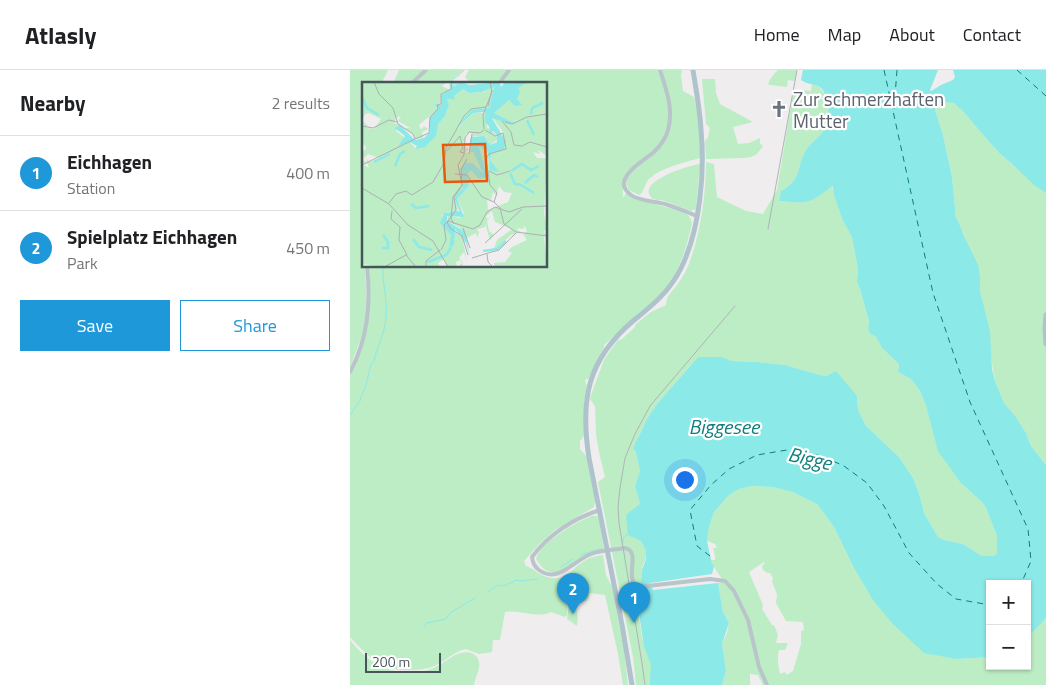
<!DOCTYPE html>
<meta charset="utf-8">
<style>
body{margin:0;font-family:"Titillium Web",sans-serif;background:#f6f6f6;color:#202124}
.controls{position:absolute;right:15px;bottom:15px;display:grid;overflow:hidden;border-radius:0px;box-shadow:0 1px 4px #0004}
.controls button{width:45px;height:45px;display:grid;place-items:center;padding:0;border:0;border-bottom:1px solid #e0e0e0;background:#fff;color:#202124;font:25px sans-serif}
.scale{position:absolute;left:15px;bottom:12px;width:76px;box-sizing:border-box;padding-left:5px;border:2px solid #46555a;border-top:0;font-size:14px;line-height:18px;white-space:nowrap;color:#46555a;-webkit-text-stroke:4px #fff;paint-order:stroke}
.you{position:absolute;left:334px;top:409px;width:18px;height:18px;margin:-12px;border:4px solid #fff;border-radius:50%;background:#1a73e8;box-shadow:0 0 0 8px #1a73e833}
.badge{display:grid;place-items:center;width:32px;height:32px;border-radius:50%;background:#1e98d9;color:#fff;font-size:16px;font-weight:700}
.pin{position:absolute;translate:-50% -41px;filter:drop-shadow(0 1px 2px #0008)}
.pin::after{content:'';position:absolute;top:26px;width:18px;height:15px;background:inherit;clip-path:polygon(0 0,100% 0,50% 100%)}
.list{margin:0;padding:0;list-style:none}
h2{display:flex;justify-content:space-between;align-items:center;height:65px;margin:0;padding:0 20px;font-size:21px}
h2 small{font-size:16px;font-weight:400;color:#757577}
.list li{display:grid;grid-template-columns:32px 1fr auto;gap:15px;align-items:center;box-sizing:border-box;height:75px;padding:0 20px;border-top:1px solid #e0e0e0}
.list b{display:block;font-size:19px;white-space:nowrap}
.list p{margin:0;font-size:16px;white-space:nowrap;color:#757577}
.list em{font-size:16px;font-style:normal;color:#757577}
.actions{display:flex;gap:10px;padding:15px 20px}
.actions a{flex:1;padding:11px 0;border:1px solid #1e98d9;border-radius:0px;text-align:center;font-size:18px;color:#1e98d9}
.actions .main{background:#1e98d9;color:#fff}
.map{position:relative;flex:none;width:696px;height:615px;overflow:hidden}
header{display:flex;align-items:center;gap:30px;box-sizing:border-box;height:70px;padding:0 25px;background:#fff;border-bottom:1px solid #e0e0e0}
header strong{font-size:24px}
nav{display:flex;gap:28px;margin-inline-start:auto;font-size:18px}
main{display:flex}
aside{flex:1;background:#fff}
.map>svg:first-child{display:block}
.green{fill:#bcedc5;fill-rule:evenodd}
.water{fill:#8be9e8}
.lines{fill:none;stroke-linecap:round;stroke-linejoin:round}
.stream{stroke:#8be9e8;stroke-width:1}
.ferry{stroke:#107e7e;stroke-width:1;stroke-dasharray:6 5;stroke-linecap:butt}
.minor{stroke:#b9c5ca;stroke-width:4}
.major{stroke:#aec3cc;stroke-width:5}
.rail{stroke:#b0b4b8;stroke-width:1}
.labels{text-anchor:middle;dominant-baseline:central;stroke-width:4.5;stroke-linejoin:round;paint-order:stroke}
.worship-label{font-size:19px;fill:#5b616d;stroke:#fff;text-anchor:start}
.water-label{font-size:20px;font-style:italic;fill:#107e7e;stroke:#fff}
.inset-river{fill:none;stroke:#8be9e8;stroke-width:2.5}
.inset-road{fill:none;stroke:#acb0b3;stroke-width:1}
.view{fill:#e8590c;fill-opacity:0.15;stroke:#e8590c;stroke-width:2.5}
.inset-edge{fill:none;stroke:#46555a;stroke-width:2.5}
</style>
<header>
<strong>Atlasly</strong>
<nav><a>Home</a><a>Map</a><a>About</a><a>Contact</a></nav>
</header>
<main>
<aside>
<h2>Nearby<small>2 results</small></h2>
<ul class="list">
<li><span class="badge">1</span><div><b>Eichhagen</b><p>Station</p></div><em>400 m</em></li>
<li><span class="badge">2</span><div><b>Spielplatz Eichhagen</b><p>Park</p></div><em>450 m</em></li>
</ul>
<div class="actions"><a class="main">Save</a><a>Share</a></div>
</aside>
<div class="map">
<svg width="696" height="615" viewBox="0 0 696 615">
<rect width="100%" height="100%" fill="#f0edee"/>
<path class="green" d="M0 0H38L31 14H14V196H15L17 240 13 263 0 297Z
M49 0H74L60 14H43Z
M78 0H113L110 3 96 14H63Z
M119 0H332L331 5 333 21 344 27C349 46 352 68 350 88 333 93 312 97 299 109 294 114 295 122 289 125L279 120C268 102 297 91 307 81 312 75 317 68 320 60H317C313 69 308 76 301 83 293 90 282 95 276 104 273 109 272 121 273 127H274L276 123 284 128 333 142 339 146 342 153C336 183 326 210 304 232 295 240 285 247 276 254 269 261 261 269 254 275V278L249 286 239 308 238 309H236L235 311 237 316 234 331V366L230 371V379L236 386 245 431 244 437 205 460 189 474 174 491 176 496C183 498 189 505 197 507 219 512 219 500 234 491 240 487 247 486 253 485L256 505 262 517 274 581 278 615H273L268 584 255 525 240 523 237 531 217 530V545L215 547 201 542C187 549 170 539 155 542L150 570H143L142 582 129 584 116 579 112 580C101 584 93 593 82 597 76 599 69 600 63 600 34 602 18 587 0 567V306C19 268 22 238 19 196H196V14H152L156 8 154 6 148 14H121L115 7Z
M428 0H447L445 11 438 10 437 17 420 15 418 14C420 8 424 4 428 0Z
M352 9H365L366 23 370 34 403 52 383 57 388 74 399 73 410 68V74L413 76 407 84 401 87 394 88 356 89 355 71 358 67 360 58 356 54Z
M462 14C473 16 479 30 479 41 479 46 476 51 475 56 474 57 475 59 474 60 471 66 460 73 456 80 446 99 452 110 431 121L429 131C456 134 461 133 482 116L493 151 502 167 508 199 507 212 510 219 519 253 518 258 520 262 526 267 532 278 549 294 548 302 561 309 570 321 611 413 632 432 636 438 647 466 648 484 642 486H632L613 474 594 470 588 467 574 443 569 423 563 408 549 387 516 356 508 340 507 326 477 306 470 305 435 295 407 292 382 291 372 287H348L307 334 297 349 288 367 286 382 290 401 285 416 290 434 291 471 296 481V487L292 498 290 520 288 523C288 541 290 559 294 577 296 583 300 589 301 595 302 602 300 609 300 615H286L283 587 248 412 255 407 249 382 246 364 245 336 240 329 241 325 254 290 267 271 272 269 284 258 286 254 301 242 316 235C316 226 322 222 327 215 333 207 338 198 341 188 351 160 356 122 356 92L364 94 367 127 396 141 413 144 427 120 443 24H448V22L452 23V20L461 21Z
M599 31C614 35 637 70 648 82 653 87 658 90 663 95 674 105 684 115 696 123V395L681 376 676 363 666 347 654 333 645 311 630 221V207L609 153 606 148 602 107 593 65 585 40C587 33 593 32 599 31Z
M350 94 346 139 341 141C331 137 322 133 311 130 307 130 303 130 301 127 287 111 340 95 350 94Z
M402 416 423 417 444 422 467 434 484 457 503 496 607 589 640 587V596H677V566L684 561 696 548V615H413L408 605 400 604V615H372L376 601 372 574 377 563 379 553 373 542 368 513 374 512 362 494 361 490H365V486L363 478H367L365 474 357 471 359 457 364 442 379 425 389 419ZM414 492 415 493 412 496 413 500 417 503H420L423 508 422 512 427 524 426 533 436 551 453 552 454 560 451 561V574L443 601 437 605 435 602 430 604C428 595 427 588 429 580H435L438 573H426L428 565 424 555H422L412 539 413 535 399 502Z
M242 446H247L249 450 254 480 207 502C196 504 191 497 186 489 190 473 227 451 242 446Z
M219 534 227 535 226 539 228 546 227 556 217 549Z
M0 570C21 597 50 611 84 598 93 594 99 587 108 584 113 582 121 581 126 586 134 595 125 606 124 615H0Z"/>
<path class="water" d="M453 0H588L580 20 581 21 591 15 603 10 605 7 603 0H696V123L684 115 661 93 649 83 613 41 604 33 594 32 587 37 585 40 593 65 602 107 606 148 609 153 614 166 628 195 630 207V221L640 261 642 299 645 311 654 333 666 347 676 363 681 376 696 395V548L684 561 677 566V514H640V587L607 589 574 583 542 553 523 530 503 496 484 457 467 434 443 422 423 417 402 416 389 419 379 425 364 442 359 457 357 471 362 494 364 496 362 504 300 513 303 520 368 513 373 542 379 553 372 574 376 601 372 615H300V606L301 595 294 577 288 536V522L290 520 292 500 296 489V481L291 471 278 465 276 445 290 434 285 416 290 401 286 382 283 378 297 349 307 334 348 287H372L382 291 407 292 435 295 470 305 477 306 486 301 507 326 508 340 516 356 549 387 563 408 569 423 574 443 588 467 594 470 613 474 632 486H642L647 484V466L636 438 632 432 611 413 588 381 576 335 570 321 561 309 548 302 549 294 532 278 526 267 520 263 518 258 519 252 510 219 507 212 508 199 502 167 493 151 484 125 483 117 482 116C460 134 457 134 429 131L431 121C452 110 446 98 456 80 460 73 471 66 474 60 475 59 474 57 475 56 475 52 477 49 478 45 480 38 476 24 472 19 466 13 457 15 451 10Z"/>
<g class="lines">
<path class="stream" d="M97 14 109 5 114 0
M0 345 10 331 11 327 16 315 21 294 24 291C27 276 35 263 36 248 38 231 32 214 33 196
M273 473V468L278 464
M231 485 243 481 252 479
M211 497 223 489
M138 522 148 515 154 516C158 513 162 513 166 510L170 511 187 509
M74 557 77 553 96 549 100 543 125 528"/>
<path class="ferry" d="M534 0 583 223 620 332 678 459 681 491 671 514
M667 0 696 26
M544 39 547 0
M360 486 347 476 340 440 361 415 379 399 407 385 437 380 472 386 494 396 517 413 534 436 559 483 587 514 606 529 640 535"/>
<path class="minor" d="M310 0C316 19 324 40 318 60 316 68 310 76 304 82 294 91 259 109 281 125 291 132 307 131 318 135 328 138 337 142 347 146
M61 14 76 0
M149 14 159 0
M0 302C18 268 21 235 17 196
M250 440C224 448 198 465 182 487 183 493 184 496 189 500 208 514 223 491 241 484 251 480 264 480 275 478 292 482 273 508 288 517L360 509 375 511 384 521 398 550 409 597 417 615"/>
<path class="major" d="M696 245 695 259 696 274
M282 615 272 555 239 388C230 330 237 290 283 251 303 235 320 221 331 198 350 160 355 102 351 60 350 40 346 20 343 0"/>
<path class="rail" d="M418 159 447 0
M295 615 292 593 269 453 268 437 270 418 275 388 285 364 300 336 385 236"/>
</g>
<defs>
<g id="church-bare" transform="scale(1.35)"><path d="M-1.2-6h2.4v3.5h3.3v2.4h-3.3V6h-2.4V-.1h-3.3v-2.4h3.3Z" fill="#6b7280" stroke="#fff" stroke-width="2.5" paint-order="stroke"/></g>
</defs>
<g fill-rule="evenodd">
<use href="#church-bare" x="429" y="39"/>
</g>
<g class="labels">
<g class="worship-label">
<text x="443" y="28">Zur schmerzhaften<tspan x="443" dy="22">Mutter</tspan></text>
</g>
<g class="water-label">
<text x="374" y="356">Biggesee</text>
<text transform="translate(460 388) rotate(13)">Bigge</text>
</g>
</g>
<g transform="translate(12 12)">
<rect width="185" height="185" fill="#f0edee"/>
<path d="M0 0H85L80 4 88 8 87 0H97L93 4 89 1V7L79 12 78 22H71L76 27 57 43 59 48 62 44 66 47 60 50 61 56 53 57 52 52 42 46H48L36 39 39 34 34 36 32 41 39 43 34 49 43 56 36 63 48 60 54 67 55 64 63 65 74 54 75 42 83 34 87 23 85 17 92 18V14L101 7 107 11 122 10 132 4 127 26 109 28 95 47 111 31H124L125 45 135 53 128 52 135 54V58L128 63 122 54H111L112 56H109L110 60 107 64 110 50 104 52 101 63 107 67 104 70 107 71 110 64 108 70 111 69 121 91 111 81 103 80 99 85 101 107 92 116 98 130 95 126 96 131 85 130 80 133V143L90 151 87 168 92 163 91 148 100 155 105 178 102 170 97 176 100 179 101 183 96 185 100 181 98 178 94 180 95 185H85L82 177 76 181 78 185H64L63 180V185H22L26 180 21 185 0 182V82L7 86 4 77 8 80 17 76 6 72 1 77 5 82 0 81V67L3 69 4 65 0 61ZM7 31 19 37 12 47 4 46 6 44 0 38 3 32ZM154 0H185V74L176 68 178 72 171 70 175 76H185L182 131 185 146 182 150 185 153 182 154 185 185H133L132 181 143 180 150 171 146 169 150 165 165 158 161 152 166 153 161 151 165 150 163 144 161 147 156 146 155 148 159 150 149 153 131 169 135 158 150 147 133 140 130 129 124 134 125 137 129 134 125 139 127 149 132 153 128 158 123 141V145L115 147 117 151 115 156 114 151 105 156 98 146 86 139 85 143 86 133 97 136 102 131 95 117 107 104 105 88 111 89 117 97 125 95 117 64 126 71 127 84 130 71 143 66 141 50 130 35 149 42 160 37 149 40 132 31 154 8ZM137 104 142 110 150 111 146 120 126 128 125 117 129 118 131 110 134 114Z" fill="#bcedc5" fill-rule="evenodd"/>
<path d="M97 0 108 3 138 0 139 5 143 0H166L156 6 158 10 155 17 160 23 153 24 147 18 132 31 150 40 160 38 148 42 130 36 144 60 142 67 130 71 128 78 137 90 128 88 126 71 117 64 125 95 117 97 110 89 105 88 107 104 95 117 102 135 85 134V139L103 150 108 174 104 161 93 147 92 163 87 168 89 153 78 141 82 131 98 129 92 116 101 106 99 86 103 80 111 81 121 91 111 70H108L110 55 122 54 128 63 135 60V53L123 40V30L111 31 95 46 109 28 127 26 132 5 120 10 107 11 101 7 92 14 93 18 85 17 87 23 83 34 76 42 74 54 63 65 53 67 55 64 48 60 36 64 43 54 33 46 38 43 53 58 62 56 68 50V35L76 26 71 22 79 23V13L89 7 88 2 93 4Z" fill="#8be9e8"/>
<path class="inset-river" d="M0 15 5 26 17 33M169 32 170 26 181 21M165 38 172 53M137 49 133 46 129 49 127 34 149 0M12 80 28 72M33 84 38 72 43 69M149 89 160 82 169 88 177 84M148 91 153 102 159 103M104 92 109 85 119 94 123 92 110 59 130 67 141 60M163 101 172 93 176 95M159 103 172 111M49 122 54 126 67 124M51 157 57 165 70 168M20 166H26V160L21 153M121 169 135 167 144 159M66 180 84 173 89 166"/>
<path class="inset-road" d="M12 0 17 12 31 26 36 42 51 52 53 57M101 0H124M126 24 130 8M140 39 149 50 152 63 160 64 168 60 185 65M143 40 150 42 165 35 185 32M0 44 11 46 27 38 35 40M122 47 121 33 130 10 128 0M123 48 133 54 141 51M141 51 144 67 127 72 124 77 128 103 135 111 132 120 138 126 142 142 154 150 185 154M53 57 67 51 68 35 76 27 75 23 79 22V12L89 7 90 0M85 69 98 54 101 66 98 70 102 71M107 72 110 52M105 77 99 87 100 104 92 115 94 128 85 140 88 146 100 154 106 173M0 83 53 57M127 89 135 93 148 89M93 92 105 93 120 115 132 120M0 106 27 122 46 143 71 159 86 185M27 121 34 112 44 109 50 113 71 100 82 81 84 66 102 34 109 27 124 25M30 129 29 137 38 145 37 158 45 173M86 139 111 147 118 143 125 130 133 125 147 130 161 125 185 124M92 142 89 137 91 115 100 103 96 83 102 73 103 56 107 50 118 51 122 48M101 146 108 166M135 150 160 127M123 161 135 150M79 168 84 158 82 143 87 138M126 171 137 168 154 151M125 172 126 180 131 185M110 176 126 171M22 185 44 173 54 185M64 185V179L78 168"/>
<path class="view" d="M123 62 125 99 83 100 81 63Z"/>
<rect width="185" height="185" class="inset-edge"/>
</g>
</svg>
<div class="controls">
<button>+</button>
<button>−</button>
</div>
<div class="scale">200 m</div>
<div class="you"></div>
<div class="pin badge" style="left:284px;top:553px">1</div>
<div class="pin badge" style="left:223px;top:544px">2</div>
</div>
</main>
